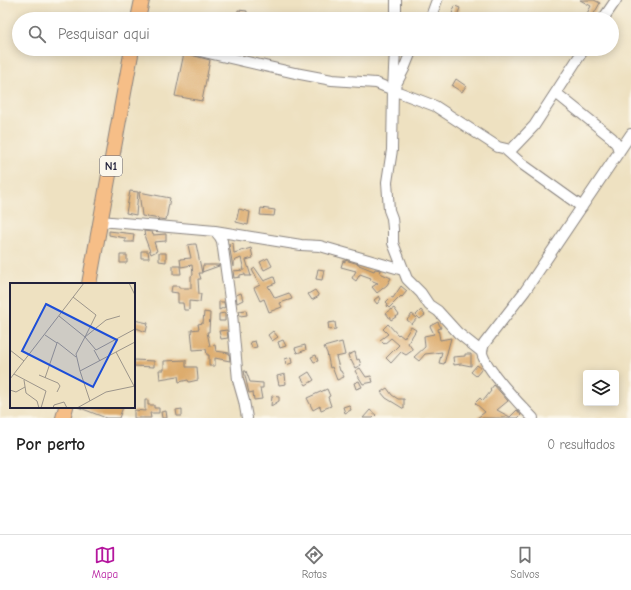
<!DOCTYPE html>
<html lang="pt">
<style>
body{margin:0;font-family:"Comic Neue",sans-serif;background:#f6f6f6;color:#222}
.controls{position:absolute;right:12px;bottom:12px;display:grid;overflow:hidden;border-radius:4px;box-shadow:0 2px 10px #0003}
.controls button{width:36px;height:36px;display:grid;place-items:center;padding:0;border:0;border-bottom:1px solid #e0e0e0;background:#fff;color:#222;font:20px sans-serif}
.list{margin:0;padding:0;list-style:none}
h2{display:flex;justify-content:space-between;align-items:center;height:52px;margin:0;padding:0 16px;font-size:17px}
h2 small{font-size:13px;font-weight:400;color:#767676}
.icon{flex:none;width:22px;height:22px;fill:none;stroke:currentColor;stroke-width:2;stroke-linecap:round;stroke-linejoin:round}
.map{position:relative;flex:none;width:631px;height:418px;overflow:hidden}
.search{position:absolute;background:#fff;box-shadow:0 2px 10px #0003;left:12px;right:12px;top:12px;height:44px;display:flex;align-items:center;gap:10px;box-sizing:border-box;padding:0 14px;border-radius:22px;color:#767676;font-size:15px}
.sheet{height:116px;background:#fff}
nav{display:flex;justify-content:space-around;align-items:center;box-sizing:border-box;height:56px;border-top:1px solid #e0e0e0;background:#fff;font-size:11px;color:#767676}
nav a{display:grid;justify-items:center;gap:2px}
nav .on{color:#b5179e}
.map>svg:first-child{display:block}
.building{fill:#ddac6d}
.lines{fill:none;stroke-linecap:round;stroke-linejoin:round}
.minor-casing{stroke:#88827e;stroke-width:12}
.highway-casing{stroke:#88827e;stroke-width:16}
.minor{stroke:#fff;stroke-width:10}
.highway{stroke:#f6be87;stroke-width:14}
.labels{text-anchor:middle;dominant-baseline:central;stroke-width:3.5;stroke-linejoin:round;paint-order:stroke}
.shield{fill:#fbf7ec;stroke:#636270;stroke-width:1}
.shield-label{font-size:12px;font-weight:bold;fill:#22223b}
.inset-road{fill:none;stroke:#9c958b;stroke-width:1}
.view{fill:#1d4ed8;fill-opacity:0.15;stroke:#1d4ed8;stroke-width:2}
.inset-edge{fill:none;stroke:#22223b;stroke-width:2}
</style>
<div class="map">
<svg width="631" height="418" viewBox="0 0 631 418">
<rect width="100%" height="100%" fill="#fbf7ec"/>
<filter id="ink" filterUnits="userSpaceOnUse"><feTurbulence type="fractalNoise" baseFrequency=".025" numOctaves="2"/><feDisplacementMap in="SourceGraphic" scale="8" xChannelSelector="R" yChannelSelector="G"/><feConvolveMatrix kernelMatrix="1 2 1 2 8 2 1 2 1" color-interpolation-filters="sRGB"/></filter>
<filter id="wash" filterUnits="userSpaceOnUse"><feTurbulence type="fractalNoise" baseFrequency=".012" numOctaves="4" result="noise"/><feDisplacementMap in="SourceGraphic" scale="16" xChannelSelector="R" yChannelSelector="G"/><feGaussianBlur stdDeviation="0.9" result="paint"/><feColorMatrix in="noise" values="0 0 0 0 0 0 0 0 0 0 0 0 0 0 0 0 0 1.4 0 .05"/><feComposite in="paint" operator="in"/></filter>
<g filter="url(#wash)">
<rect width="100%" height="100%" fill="#eee1c1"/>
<g id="blocks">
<path class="building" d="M580 0H594L600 3 591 19H584L591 6Z
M455 6 460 8 457 16 452 14Z
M238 10 247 11 246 19H237Z
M184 53 210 60 202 101 175 96Z
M456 79 466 86 462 92 452 86Z
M130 191 138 192 136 215 126 213Z
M139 192 170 198 166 220 142 216Z
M261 208 275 210 274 216 260 215Z
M239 209 250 212 248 225 236 222Z
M109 231 134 234 133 242H125V238L109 235Z
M144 231 152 232 153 235 166 234V241L154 242 157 251 151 254 145 238Z
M233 243 234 253 251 248 253 258 246 260 251 276H245V274L240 275V277L234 278 233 271 244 270 241 258 234 261V267H233L229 244Z
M194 244H196L202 273H199L201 279H198L199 294H201L200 302 189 301V310H184L183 303H178V293L171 292 172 286H179V288H191V276L193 275 192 265 181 267 180 259 191 258 188 245Z
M141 251H148L149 258H141Z
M159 253H166V262L159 261Z
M120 255H127V263H120Z
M268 258 272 266 264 270 260 262Z
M345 260 359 264V265L374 271 375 269 381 270 380 273 391 278 387 285 377 293 372 287 378 283 370 280 371 278 360 274 356 281 352 278 356 271 341 267 343 261 345 262Z
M203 265H219V266L202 272Z
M173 266H180L181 274H173Z
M255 268 264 281 274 277 276 283 268 286 275 298 289 293 292 299 280 303 282 307 269 312 264 299 260 301 254 288 260 285 252 270Z
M318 269 324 270 322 280 316 279Z
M401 286 407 291 402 297 401 296 389 308 387 306 388 304 386 302 391 297 393 298Z
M315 290 319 296 312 300 308 294Z
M241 293 243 300 237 303 236 295Z
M379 296 381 299 377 304 374 300Z
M219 302H224L225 307 219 310Z
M394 308 399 315 391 320 386 313Z
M246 310 247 315 240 316 239 311Z
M421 310 425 315 420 319 416 315Z
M204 312 210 313 209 332H207L210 346 215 345 216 351 229 353 230 361 215 358V366H209V355H207L206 349 193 350 191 330 199 329 198 324 203 323Z
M225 313V321H219V314Z
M412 314 417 318 412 324 407 320Z
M134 320 148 323 146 332 134 327Z
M335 322 336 329 329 330 328 323Z
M438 322 441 328 438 329 440 340 451 338 444 364 439 363 442 352 425 354 419 361 414 357 425 347 424 336 434 334 430 326Z
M388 324 398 335 399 334 404 338 411 327 416 330 408 343 413 350 406 355 401 352 391 363 386 358 399 345 391 338 384 344 380 340 388 334 383 329Z
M227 330 228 338 221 339 219 331Z
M273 331 278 337 272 341 268 335Z
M283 340 286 346 280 348 278 342Z
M255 341 257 347 252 348 250 342Z
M342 342 345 355 336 357 340 371H341L344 377 337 380 332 367 330 368 327 353 324 347Z
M305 345 306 350 297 353 295 348Z
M355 352 357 360 359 359 361 365 355 368 351 360 350 361 348 355Z
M465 354H471V366L461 364 454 365 453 357 465 356Z
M316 355 318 361 314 362 311 357Z
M291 357 292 363 286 365 285 359Z
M134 360 154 361V367L134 366Z
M186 360V367H197L198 380 189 382 188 380 179 382 178 376 160 379 159 370H164V361Z
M477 365 482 369 476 376 471 372Z
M360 368 366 377 371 376 373 382 363 384 355 371Z
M244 371H246L250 382 263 383V388H260L262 399 254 400 253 392 249 393Z
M309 372 314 380 306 385 301 377Z
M285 374 286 384 279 385 277 376Z
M359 381 362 387 356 389 354 383Z
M494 385 508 401 497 410 510 417 517 410 521 415 518 418H477L485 412 475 403 480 398 483 401 491 391 490 390Z
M387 388 392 395 398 399H404V409L386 398 381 392Z
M327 389 330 396 328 397 331 406 321 410 320 406 313 410 307 398Z
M272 396 279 397V401L271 406Z
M145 400H148V405H154V408H159V413H150L151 418H134V410L145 411Z
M349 405 351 410 345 413 343 407Z
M78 407H123L119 418H106Z
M182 409V416H177L176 410Z
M370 410 376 415 373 418H363Z
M166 411 167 418H162L161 412Z"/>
</g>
</g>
<g filter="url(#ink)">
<use href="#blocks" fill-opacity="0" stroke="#88827e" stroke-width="1"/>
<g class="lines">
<g class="minor-casing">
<path id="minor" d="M396 0V19
M430 19 437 0
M603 19 616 0
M191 49 295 73 332 80 376 83 393 90 395 49
M412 49 404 69 393 90 392 150 387 182 389 210 392 218 393 229V243L407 279 421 293 429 305 438 311 458 333 482 352
M393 90 435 106 498 147 511 150 534 126 584 49
M556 93 612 138 617 145 619 152
M505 149 522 164 582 207
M100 221 215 231 220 237 222 241 232 314 238 380 244 401 247 418
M215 231 301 245 320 246 403 270
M533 418C521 406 485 368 482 353 482 350 483 347 484 344L525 291 631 134"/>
</g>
<g class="highway-casing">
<path id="highway" d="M138 19 142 0
M89 284 132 49
M63 418 66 407"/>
</g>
<use href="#minor" class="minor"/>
<use href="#highway" class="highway"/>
</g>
</g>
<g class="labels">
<rect class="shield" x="100" y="156" width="22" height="20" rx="3"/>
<g class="shield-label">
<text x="111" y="166">N1</text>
</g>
</g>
<g transform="translate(10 283)">
<rect width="125" height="125" fill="#eee1c1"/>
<path class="inset-road" d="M119 0 125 12M49 33 75 54 86 32 63 14M35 52 47 60 35 95M75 54 86 67 125 46M47 59 66 74M0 67 14 78M84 67 90 78M106 69 124 103M70 88 66 71 75 54 96 37 110 33M4 91 36 108 31 125M29 92 48 100 50 103 47 109M0 96 74 0M14 97 16 110 27 118 29 125M0 107 6 109 15 104M80 118 70 88 125 59M43 125 44 122 54 119 57 125M67 125 96 109 125 103"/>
<path class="view" d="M36 21 107 57 83 104 12 68Z"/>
<rect width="125" height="125" class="inset-edge"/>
</g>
</svg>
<div class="controls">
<button><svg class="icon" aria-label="layers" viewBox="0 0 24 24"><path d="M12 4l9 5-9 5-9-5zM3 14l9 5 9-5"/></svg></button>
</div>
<div class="search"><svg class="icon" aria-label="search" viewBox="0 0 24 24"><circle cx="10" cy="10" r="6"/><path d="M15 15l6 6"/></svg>Pesquisar aqui</div>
</div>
<section class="sheet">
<h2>Por perto<small>0 resultados</small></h2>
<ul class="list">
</ul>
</section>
<nav>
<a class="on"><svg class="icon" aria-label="map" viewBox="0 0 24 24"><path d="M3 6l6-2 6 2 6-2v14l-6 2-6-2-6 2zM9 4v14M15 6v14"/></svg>Mapa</a>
<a><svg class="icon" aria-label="directions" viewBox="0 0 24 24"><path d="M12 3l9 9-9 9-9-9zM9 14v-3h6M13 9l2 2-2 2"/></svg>Rotas</a>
<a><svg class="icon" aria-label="saved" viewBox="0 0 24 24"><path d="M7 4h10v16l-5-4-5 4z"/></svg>Salvos</a>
</nav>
